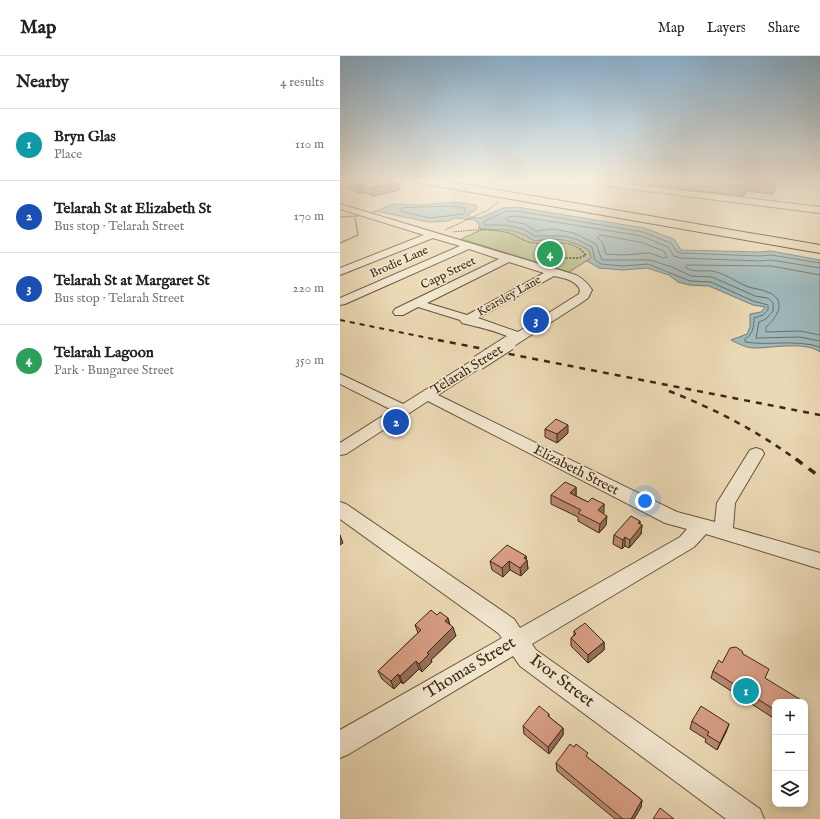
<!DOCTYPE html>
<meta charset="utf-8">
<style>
body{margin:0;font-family:"IM FELL English",serif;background:#f2f2f2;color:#222}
.controls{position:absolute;right:12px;bottom:12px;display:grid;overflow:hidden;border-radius:8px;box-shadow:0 2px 10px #0003}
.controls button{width:36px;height:36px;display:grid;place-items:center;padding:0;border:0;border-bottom:1px solid #e0e0e0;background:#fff;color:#222;font:20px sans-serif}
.you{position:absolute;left:305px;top:445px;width:14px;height:14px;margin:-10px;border:3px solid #fff;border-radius:50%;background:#1a73e8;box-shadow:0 0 0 6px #1a73e833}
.badge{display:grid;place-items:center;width:26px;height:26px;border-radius:50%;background:#8f2418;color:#fff;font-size:13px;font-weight:700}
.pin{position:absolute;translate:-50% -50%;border:2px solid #fff;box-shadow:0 1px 4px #0006}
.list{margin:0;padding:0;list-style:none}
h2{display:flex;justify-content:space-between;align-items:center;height:52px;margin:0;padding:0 16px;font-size:17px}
h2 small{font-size:13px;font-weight:400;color:#767676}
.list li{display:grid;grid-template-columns:26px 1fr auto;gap:12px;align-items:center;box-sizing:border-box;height:72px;padding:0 16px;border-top:1px solid #e0e0e0}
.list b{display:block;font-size:15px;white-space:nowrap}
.list p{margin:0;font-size:13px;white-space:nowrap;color:#767676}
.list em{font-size:13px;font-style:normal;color:#767676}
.icon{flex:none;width:22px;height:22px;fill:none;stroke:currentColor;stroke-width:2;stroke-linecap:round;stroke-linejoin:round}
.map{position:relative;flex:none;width:480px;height:763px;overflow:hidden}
header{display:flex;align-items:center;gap:24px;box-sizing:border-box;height:56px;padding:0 20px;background:#fff;border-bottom:1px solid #e0e0e0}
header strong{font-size:19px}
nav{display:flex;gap:22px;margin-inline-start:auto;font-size:14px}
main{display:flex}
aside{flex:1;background:#fff}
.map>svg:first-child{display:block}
.green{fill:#babf8c;stroke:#7a744e}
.water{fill:#9eb7b9;stroke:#767e75}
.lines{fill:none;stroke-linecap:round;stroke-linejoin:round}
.shore{stroke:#6c7064;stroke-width:1}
.stream{stroke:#767e75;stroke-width:1.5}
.minor-casing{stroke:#675539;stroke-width:2}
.highway-casing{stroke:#3b2910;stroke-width:2}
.path-far1{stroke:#3b2910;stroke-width:1;stroke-dasharray:1.5 1;stroke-linecap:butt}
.path{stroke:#3b2910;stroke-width:1.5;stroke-dasharray:2 1.5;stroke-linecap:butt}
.minor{fill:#f2e6cf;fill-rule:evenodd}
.highway{fill:#ebd9b5;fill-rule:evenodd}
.rail-far2{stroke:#3b2910;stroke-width:2;stroke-dasharray:5 5;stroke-linecap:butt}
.rail-far1{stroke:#3b2910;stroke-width:2.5;stroke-dasharray:6 6;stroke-linecap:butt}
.rail{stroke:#3b2910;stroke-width:3.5;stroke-dasharray:8 8;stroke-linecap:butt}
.minor-bridge-casing{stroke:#675539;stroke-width:16;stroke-linecap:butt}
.minor-bridge{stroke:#f2e6cf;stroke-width:14}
.wall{fill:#ba8872;stroke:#3b2910}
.shaded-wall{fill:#976f5c;stroke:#3b2910}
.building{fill:#d89e84;stroke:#3b2910}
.labels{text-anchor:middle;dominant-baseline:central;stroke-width:3.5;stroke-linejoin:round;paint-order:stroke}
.far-street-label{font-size:12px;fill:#3b2910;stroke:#f2e6cf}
.street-label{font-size:14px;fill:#3b2910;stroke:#f2e6cf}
.near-street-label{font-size:17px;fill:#3b2910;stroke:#f2e6cf}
</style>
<header>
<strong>Map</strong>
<nav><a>Map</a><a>Layers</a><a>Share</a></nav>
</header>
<main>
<aside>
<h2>Nearby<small>4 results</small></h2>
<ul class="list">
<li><span class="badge" style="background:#0f9aa8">1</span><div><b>Bryn Glas</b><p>Place</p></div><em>110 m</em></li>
<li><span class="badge" style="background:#1a4fb4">2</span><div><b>Telarah St at Elizabeth St</b><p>Bus stop · Telarah Street</p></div><em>170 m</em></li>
<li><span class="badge" style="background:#1a4fb4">3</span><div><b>Telarah St at Margaret St</b><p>Bus stop · Telarah Street</p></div><em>220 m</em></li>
<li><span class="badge" style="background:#2e9e5b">4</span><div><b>Telarah Lagoon</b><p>Park · Bungaree Street</p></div><em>350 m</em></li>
</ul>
</aside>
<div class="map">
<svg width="480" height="763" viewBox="0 0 480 763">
<rect width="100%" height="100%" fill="#ebd9b5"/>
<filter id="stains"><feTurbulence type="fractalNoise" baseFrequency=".005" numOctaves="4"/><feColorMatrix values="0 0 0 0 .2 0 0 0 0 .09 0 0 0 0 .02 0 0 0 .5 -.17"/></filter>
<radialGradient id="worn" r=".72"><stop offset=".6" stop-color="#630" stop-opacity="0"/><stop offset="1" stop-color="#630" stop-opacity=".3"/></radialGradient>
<path class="green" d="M143 173C164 173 176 172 194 185 219 181 227 183 249 194L251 202 229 216 121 183Z"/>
<path class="water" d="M114 146 136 149 137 153 128 158 130 161 140 162 163 152 177 151 304 172 334 183 341 194 420 196 431 195 480 204V296C465 285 433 292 415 292 406 292 399 288 391 284L407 278 410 271V258L421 256 425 251 413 249 369 230 349 229 338 226 329 219 307 212 283 214 259 212 247 205 251 202 249 194C227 183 219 181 194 185 172 169 161 176 138 172L140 170 135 164 115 162 108 165 88 166 36 155 53 148 81 149Z"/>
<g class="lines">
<path class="shore" d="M114 150 125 152 124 158 89 162 61 155 63 152Z
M260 179 300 186 324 195 327 201 324 202 309 197 283 199 266 198 263 188 258 182Z
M480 207 431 199 420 200 340 197 337 196 331 187 303 176 177 155 164 156 143 166 145 169H165L183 173 195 180H225L238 184 252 191 255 204 261 208 283 210 308 208 350 225 371 226 413 245 428 249V254L423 259 414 262C414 271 413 278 405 283V286C430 290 455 283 480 291
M480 212 431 204 420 205 340 202 334 200 328 191 302 180 177 160 168 161 166 163 168 165 185 168 196 175 213 173 234 177 256 188 262 204H310L332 211 351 220 372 221 415 240 428 242 433 247V255L426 263 419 266 416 282 459 281 480 285
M480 219 431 210 347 209 345 211C353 217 363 214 372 215 384 217 395 225 406 230 413 233 422 233 430 237 447 245 437 262 426 271V276L460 275 480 279"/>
<path class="stream" d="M33 156 36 155
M0 161 18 160
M0 187 18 179 15 162"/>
<g class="minor-casing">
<path id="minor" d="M190 124H197L193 127H190Z
M233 124H257L480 151V157L236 126Z
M439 124H462L480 127V131L442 126Z
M0 148 236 219C243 223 248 227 252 234L248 242 241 247 174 290H164L163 287 169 281C154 274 138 271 122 267L120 264 78 251 63 259H55L53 256 55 253 159 203 129 193 5 248 0 249V242L120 190 93 182 0 219V212L84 179 0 153ZM169 206 204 217 127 259 87 247ZM214 220C224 222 236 224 240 234L239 238 178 276 138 262Z
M138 303 143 304 145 307 143 310 98 339 337 456 375 466 377 447 410 394 416 392 422 394 424 398 395 447 393 472 480 497V513L366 478 354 491 192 588 196 594 420 753 424 763H386L180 610 173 600 9 698 0 702V674L162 582 158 577 0 463V446L6 448 174 563 180 572 340 481 347 473 325 467 88 345 6 398 0 399V387L52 354 0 328V318L63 348 133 304Z"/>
</g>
<g class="highway-casing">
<path id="highway" d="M74 124H99L480 189V197L79 127Z"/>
</g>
<path class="path-far1" d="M105 174 148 154 159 146
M113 176C131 174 150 172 168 177 177 179 184 186 193 187 210 189 226 182 241 194"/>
<path class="path" d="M213 207 222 202H239L246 199 240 193"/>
<use href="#minor" class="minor"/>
<use href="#highway" class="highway"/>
<path class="rail-far2" d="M0 264 103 285"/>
<path class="rail-far1" d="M98 284 480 359
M329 335C375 353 417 375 457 404"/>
<path class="rail" d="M456 403 480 421"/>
<g class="minor-bridge-casing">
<path id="minor-bridge" d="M138 307 169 287"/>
</g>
<use href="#minor-bridge" class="minor-bridge"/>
</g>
<path class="wall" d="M0 124H54L58 126 59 134 33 140 23 136 19 137 0 129Z
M309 124H438L433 138 407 135 403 140 308 129Z
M205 373 228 377 217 387 205 381Z
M236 431V440L248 446 264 448 263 457 266 469 259 477 238 465V461L211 448V439Z
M300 465V468L302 469 301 478 289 492 285 490 282 493 273 488 274 479Z
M186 500 188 513 181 520 170 514 163 521 152 514 150 505Z
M97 559 108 562 110 569 116 580 91 604 92 606 82 616 79 613 63 628 61 626 54 633 42 623 38 615 78 577 75 569Z
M234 575 264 586V594L248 607 231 590V582L234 579Z
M403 598 425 622 435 646V663L371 622 373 615 382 607Z
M209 658V661L223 672V679L209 698 184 678 183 670Z
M352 665 389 668 386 676 377 694 365 686 366 683 350 673Z
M247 701 302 744 301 751 294 763H275L217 715 216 707Z"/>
<path class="shaded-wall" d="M437 124H438L433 138 435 129Z
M58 126 59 134 33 140 31 132Z
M408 126 407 135 403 140 405 131Z
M21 128 23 136 19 137 17 129Z
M228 369V377L217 387V378Z
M236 431V440L230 437Z
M264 448V457L258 463V454Z
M267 460 266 469 259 477 260 468Z
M300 465 299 472 302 469 301 478 289 492 290 484 298 467Z
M0 479 3 487 0 489Z
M285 481V490L282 493 283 484Z
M186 500V505L187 504 188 513 181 520 180 512 184 502Z
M169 505 170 514 163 521 162 512Z
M108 562 110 571 105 565Z
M113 571 116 580 91 604 92 606 82 616 79 608 87 597Z
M264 586V594L248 607V599Z
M76 605 79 613 63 628 60 620Z
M58 618 61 626 54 633 51 625Z
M389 668 386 676 377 694 380 687Z
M223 672V679L209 698 208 691Z
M302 744 301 751 294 763H291Z"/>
<path class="building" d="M6 124H54L58 126 31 132 21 128 17 129Z
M349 124H437L435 129 408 126 405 131Z
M216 363 228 369 217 378 205 373Z
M225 426 236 431 230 437 248 446 252 442 264 448 258 454 267 460 260 468 238 457 241 454 211 439Z
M291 460 300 465 298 467 302 469 290 484 285 481 283 484 274 479Z
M167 489 186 500 184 502 187 504 180 512 169 505 162 512 150 505Z
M91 554 97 559 100 556 108 562 105 565 113 571 87 597 89 598 79 608 76 605 60 620 58 618 51 625 38 615 81 574 75 569Z
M245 567 264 586 248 599 231 582 236 578 234 575Z
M396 591 402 595 403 598 429 613 425 622 466 647 465 649V646H435V654L373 615 379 604 382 607 390 592Z
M199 650 209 658 208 660 223 672 208 691 183 670Z
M361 650 389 668 380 687 367 679 369 676 352 665Z
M230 688 234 691 236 688 248 697 246 700 302 744 291 763H283L216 707Z
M320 752 334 763H313Z"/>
<linearGradient id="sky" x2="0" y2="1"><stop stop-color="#8ab5d5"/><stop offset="0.54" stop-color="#f6eede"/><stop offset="1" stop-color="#f6eede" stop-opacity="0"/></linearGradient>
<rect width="480" height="231" fill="url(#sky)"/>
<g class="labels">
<g class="far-street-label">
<text transform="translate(59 206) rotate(-24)">Brodie Lane</text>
<text transform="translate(108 217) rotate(-26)">Capp Street</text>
<text transform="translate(169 240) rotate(-29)">Kearsley Lane</text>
</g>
<g class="street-label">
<text transform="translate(127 314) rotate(-32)">Telarah Street</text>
<text transform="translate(236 414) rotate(27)">Elizabeth Street</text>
</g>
<g class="near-street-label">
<text transform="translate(130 612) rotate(-31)">Thomas Street</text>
<text transform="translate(222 625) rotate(37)">Ivor Street</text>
</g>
</g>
<rect width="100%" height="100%" filter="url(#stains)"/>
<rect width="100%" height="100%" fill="url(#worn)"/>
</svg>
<div class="controls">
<button>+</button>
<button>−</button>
<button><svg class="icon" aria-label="layers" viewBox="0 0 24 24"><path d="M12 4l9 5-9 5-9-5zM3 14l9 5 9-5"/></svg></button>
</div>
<div class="you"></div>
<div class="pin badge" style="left:406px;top:635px;background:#0f9aa8">1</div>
<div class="pin badge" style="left:56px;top:366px;background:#1a4fb4">2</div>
<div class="pin badge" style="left:196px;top:264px;background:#1a4fb4">3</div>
<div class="pin badge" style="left:210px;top:198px;background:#2e9e5b">4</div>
</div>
</main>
